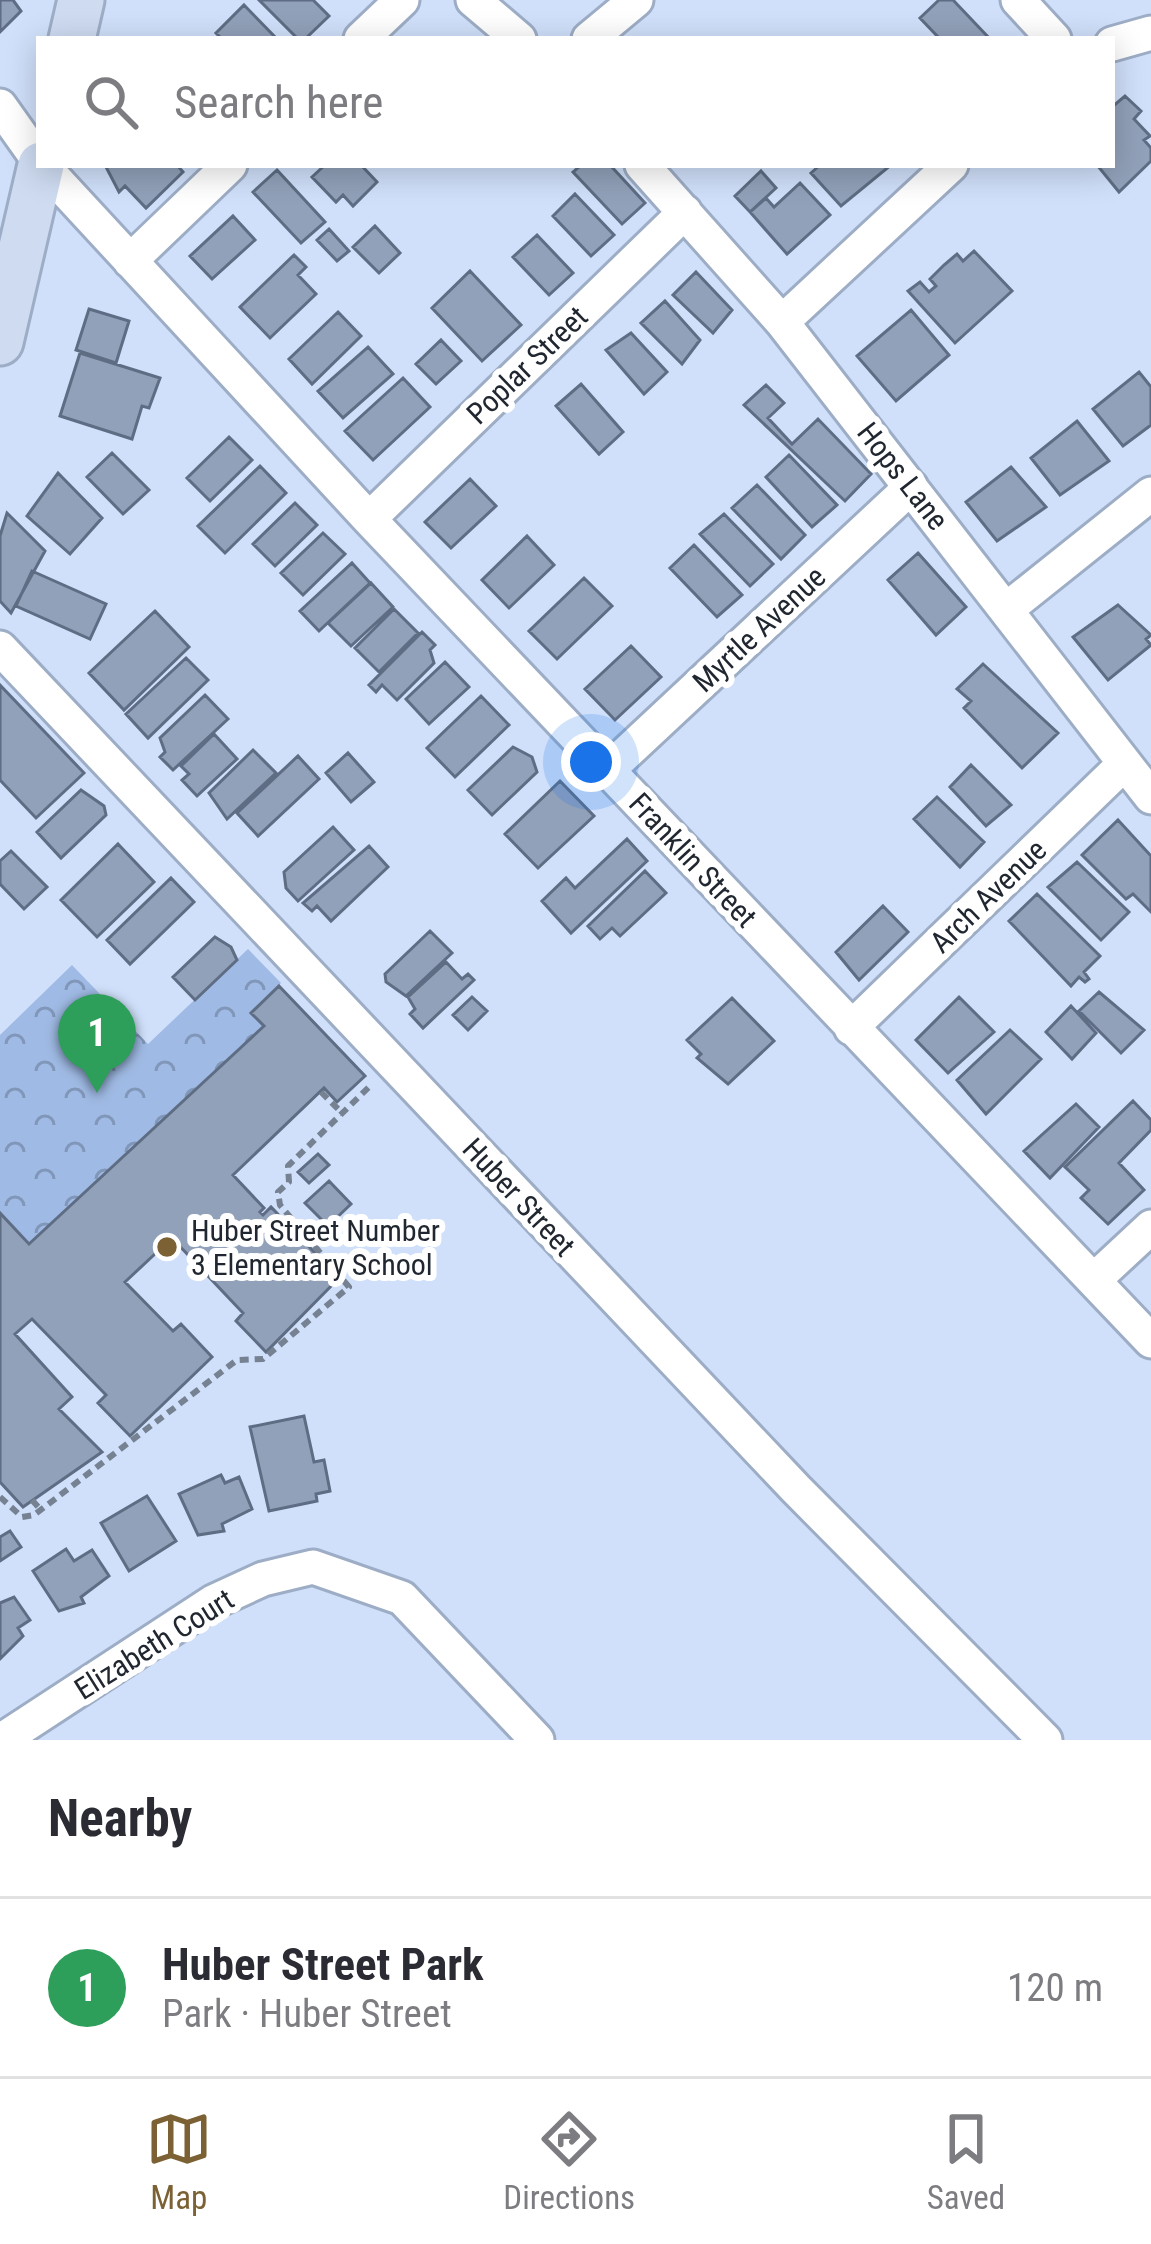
<!DOCTYPE html>
<meta charset="utf-8">
<style>
body{margin:0;font-family:"Roboto Condensed",sans-serif;background:#f2f2f3;color:#2b2b33}
.you{position:absolute;left:591px;top:762px;width:42px;height:42px;margin:-30px;border:9px solid #fff;border-radius:50%;background:#1a73e8;box-shadow:0 0 0 18px #1a73e833}
.badge{display:grid;place-items:center;width:78px;height:78px;border-radius:50%;background:#7b6133;color:#fff;font-size:39px;font-weight:700}
.pin{position:absolute;translate:-50% -99px;filter:drop-shadow(0 3px 6px #0008)}
.pin::after{content:'';position:absolute;top:63px;width:42px;height:36px;background:inherit;clip-path:polygon(0 0,100% 0,50% 100%)}
.list{margin:0;padding:0;list-style:none}
h2{display:flex;justify-content:space-between;align-items:center;height:156px;margin:0;padding:0 48px;font-size:51px}
h2 small{font-size:39px;font-weight:400;color:#7c7c81}
.list li{display:grid;grid-template-columns:78px 1fr auto;gap:36px;align-items:center;box-sizing:border-box;height:180px;padding:0 48px;border-top:3px solid #e1e1e2}
.list b{display:block;font-size:45px;white-space:nowrap}
.list p{margin:0;font-size:39px;white-space:nowrap;color:#7c7c81}
.list em{font-size:39px;font-style:normal;color:#7c7c81}
.icon{flex:none;width:66px;height:66px;fill:none;stroke:currentColor;stroke-width:2;stroke-linecap:round;stroke-linejoin:round}
.map{position:relative;flex:none;width:1151px;height:1740px;overflow:hidden}
.search{position:absolute;background:#fff;box-shadow:0 6px 30px #0003;left:36px;right:36px;top:36px;height:132px;display:flex;align-items:center;gap:30px;box-sizing:border-box;padding:0 42px;border-radius:0px;color:#7c7c81;font-size:45px}
.sheet{height:336px;background:#fff}
nav{display:flex;justify-content:space-around;align-items:center;box-sizing:border-box;height:168px;border-top:3px solid #e1e1e2;background:#fff;font-size:33px;color:#7c7c81}
nav a{display:grid;justify-items:center;gap:6px}
nav .on{color:#7b6133}
.map>svg:first-child{display:block}
.park{fill:url(#park-crowns)}
.building{fill:#91a1b9;stroke:#5e6d83;stroke-width:3}
.lines{fill:none;stroke-linecap:round;stroke-linejoin:round}
.street-casing{stroke:#9dadc5;stroke-width:39}
.secondary-casing{stroke:#9dadc5;stroke-width:51}
.path{stroke:#768192;stroke-width:6;stroke-dasharray:9 6;stroke-linecap:butt}
.street{stroke:#fff;stroke-width:33}
.secondary{stroke:#cedbf1;stroke-width:45}
.poi-dot{fill:#7b6133;stroke:#fff;stroke-width:4.5}
.labels{text-anchor:middle;dominant-baseline:central;stroke-width:12;stroke-linejoin:round;paint-order:stroke}
.street-label{font-size:30px;fill:#212730;stroke:#fff}
.poi-label{font-size:30px;fill:#212730;stroke:#fff;text-anchor:start}
</style>
<div class="map">
<svg width="1151" height="1740" viewBox="0 0 1151 1740">
<defs>
<pattern id="park-crowns" width="20" height="18" patternUnits="userSpaceOnUse" patternTransform="scale(3)"><rect width="20" height="18" fill="#9fbae4"/><path d="M2 6a3 3 0 1 1 6 0M12 15a3 3 0 1 1 6 0" fill="none" stroke="#8197b9"/></pattern>
</defs>
<rect width="100%" height="100%" fill="#d0e0fa"/>
<path class="park" d="M248 949 281 983 252 1012 264 1026 29 1244 0 1212V1035L72 965 148 1044Z"/>
<path class="building" d="M0 0H13L21 11 0 32Z
M259 0H313L329 16 305 39H298Z
M939 0H953L990 39H940L920 18Z
M244 5 277 39H222L216 33Z
M1125 96 1141 111 1134 119 1150 136 1144 140 1151 148V161L1119 192 1097 165H1112V107Z
M105 165H177L183 172 146 208 125 186 119 192Z
M325 165H361L377 182 353 206 343 195 336 202 312 177Z
M581 165H610L645 203 622 224 573 172Z
M820 165H891L841 206 811 173Z
M277 170 325 222 301 243 253 192Z
M761 171 776 188 750 212 735 196Z
M800 183 830 215 787 254 750 212 766 198 774 207Z
M575 194 614 235 591 256 553 216Z
M233 216 255 240 212 279 190 256Z
M375 226 400 253 379 273 353 247Z
M329 229 349 251 337 261 317 240Z
M537 235 573 273 549 295 513 257Z
M974 251 1012 291 955 343 908 291 920 282 929 292 936 286 930 279 944 265 957 254 963 261Z
M294 255 306 267 298 275 316 294 270 338 240 307Z
M470 271 521 325 482 361 432 308Z
M696 272 732 310 713 333 673 295Z
M665 301 700 340 682 364 641 323Z
M89 309 129 321 116 363 76 350Z
M911 310 949 355 896 401 857 356Z
M338 312 361 336 312 384 289 359Z
M631 333 667 372 644 394 606 350Z
M441 340 461 361 436 384 416 364Z
M368 347 393 374 343 418 318 391Z
M80 353 160 378 149 408 142 406 132 439 60 416Z
M1139 372 1151 387V425L1123 446 1093 409Z
M403 378 430 407 373 460 345 431Z
M581 384 623 432 599 454 556 406Z
M766 385 784 403 768 418 792 444 818 419 871 474 845 501 744 405Z
M1077 421 1109 461 1060 495 1031 458Z
M229 437 252 460 210 501 187 478Z
M112 453 149 490 123 514 87 477Z
M789 455 837 505 812 527 766 477Z
M260 466 286 493 225 553 198 526Z
M1011 467 1046 507 997 541 966 502Z
M58 473 102 518 70 554 27 516Z
M470 479 496 506 451 548 425 522Z
M757 485 805 535 781 559 732 508Z
M295 503 317 525 275 566 253 544Z
M7 513 45 551 11 613 0 601V536Z
M724 514 773 564 750 586 700 534Z
M323 533 345 554 303 595 281 573Z
M527 536 554 565 509 608 482 580Z
M694 545 742 595 717 617 670 568Z
M918 553 966 607 936 635 888 580Z
M352 563 370 583 319 631 300 611Z
M32 571 106 604 90 639 16 606Z
M584 578 612 606 557 659 529 631Z
M371 583 393 607 351 646 328 623Z
M1118 605 1151 635 1146 639 1151 645 1108 680 1073 637Z
M394 609 418 633 379 672 355 648Z
M155 611 189 647 124 710 89 673Z
M422 632 435 645 430 650 434 663 397 700 382 685 376 692 369 685Z
M631 646 661 677 615 720 585 689Z
M186 658 208 680 148 738 126 714Z
M445 662 469 687 429 724 406 699Z
M983 664 1058 733 1022 768 964 708 971 701 957 689Z
M0 685 84 773 36 818 0 780Z
M205 695 228 719 173 770 160 757 165 752 160 738Z
M481 696 509 725 455 777 427 748Z
M214 734 237 759 197 796 182 780 189 774 181 766Z
M513 747 532 757 537 772 492 815 468 790Z
M253 750 276 773 227 819 209 793Z
M348 753 374 782 351 802 326 773Z
M298 756 319 779 258 836 237 813Z
M971 765 1011 805 986 826 950 787Z
M560 781 594 816 538 868 505 834Z
M81 790 104 806 106 815 61 858 37 832Z
M937 797 984 842 960 867 914 819Z
M1118 820 1151 856V912L1133 894 1126 899 1082 855Z
M333 827 354 850 298 901 286 888 284 872Z
M627 839 647 861 571 933 542 901 566 878 575 888Z
M118 844 154 882 97 937 61 900Z
M369 846 388 867 331 921 317 906 312 911 303 903Z
M11 851 47 887 24 909 0 884V861Z
M1077 862 1129 912 1101 940 1048 887Z
M645 871 666 893 620 936 612 928 600 939 588 926Z
M171 878 194 902 130 964 107 940Z
M1037 894 1100 956 1084 972 1089 979 1085 982 1079 977 1071 986 1009 921Z
M883 906 908 932 859 980 836 952Z
M430 931 452 953 406 996 386 982 385 974Z
M215 937 231 947 237 960 195 1000 173 977Z
M446 962 462 979 468 974 474 980 423 1028 410 1014 415 1009 408 997Z
M279 986 365 1076 337 1102 324 1088 233 1175 264 1208 260 1212 263 1215 271 1207 339 1278 266 1352 236 1321 243 1313 172 1238 125 1282 173 1331 181 1324 212 1357 130 1436 98 1403 106 1395 32 1319 15 1334 72 1397 59 1409 102 1452 23 1507 0 1482V1213L29 1244 264 1026 251 1013Z
M1099 992 1144 1030 1121 1053 1079 1011Z
M472 997 487 1011 468 1030 453 1015Z
M959 997 994 1032 948 1073 916 1040Z
M732 998 774 1041 728 1084 697 1058 701 1054 687 1040Z
M1071 1006 1096 1033 1072 1059 1046 1032Z
M1010 1030 1041 1059 986 1114 957 1080Z
M1133 1101 1151 1120V1130L1119 1163 1144 1190 1108 1224 1081 1198 1089 1190 1065 1167Z
M1076 1104 1099 1127 1050 1178 1024 1151Z
M318 1154 329 1165 309 1183 298 1172Z
M329 1181 351 1204 328 1226 305 1203Z
M304 1416 314 1462 324 1460 330 1491 316 1494 317 1501 269 1511 250 1427Z
M221 1475 225 1483 239 1477 252 1509 222 1524 224 1531 198 1535 179 1494Z
M147 1496 176 1541 129 1571 101 1523Z
M10 1531 21 1547 0 1561V1537Z
M66 1549 74 1561 92 1550 109 1576 81 1597 84 1603 59 1611 33 1571Z
M14 1597 30 1620 18 1628 23 1636 0 1659V1603Z"/>
<g class="lines">
<g class="street-casing">
<path id="street" d="M473 0 519 39
M1018 0 1054 39
M361 39 402 0
M589 39 636 0
M1112 44 1151 33
M0 106 39 161
M42 165 369 519 1151 1341
M642 165 782 322 1151 797
M130 261 230 165
M782 322 951 165
M369 519 685 212
M1007 609 1151 494
M0 648 796 1489 1045 1740
M608 770 911 487
M851 1028 1124 764
M1094 1280 1151 1227
M2 1740 213 1602 263 1579 313 1567 402 1598 537 1740"/>
</g>
<g class="secondary-casing">
<path id="secondary" d="M72 39 81 0
M0 342 41 165"/>
</g>
<path class="path" d="M321 1092 343 1114
M0 1497 22 1517 34 1515 237 1360 263 1359 349 1287 280 1205 278 1192 289 1182 288 1166 371 1085
M32 1500 41 1510"/>
<use href="#street" class="street"/>
<use href="#secondary" class="secondary"/>
</g>
<circle class="poi-dot" cx="167" cy="1247" r="12"/>
<g class="labels">
<g class="street-label">
<text transform="translate(527 365) rotate(-44)">Poplar Street</text>
<text transform="translate(903 476) rotate(52)">Hops Lane</text>
<text transform="translate(759 629) rotate(-43)">Myrtle Avenue</text>
<text transform="translate(693 860) rotate(47)">Franklin Street</text>
<text transform="translate(988 896) rotate(-44)">Arch Avenue</text>
<text transform="translate(519 1197) rotate(47)">Huber Street</text>
<text transform="translate(154 1644) rotate(-32)">Elizabeth Court</text>
</g>
<g class="poi-label">
<text x="191" y="1230">Huber Street Number<tspan x="191" dy="34">3 Elementary School</tspan></text>
</g>
</g>
</svg>
<div class="you"></div>
<div class="pin badge" style="left:97px;top:1093px;background:#2e9e5b">1</div>
<div class="search"><svg class="icon" aria-label="search" viewBox="0 0 24 24"><circle cx="10" cy="10" r="6"/><path d="M15 15l6 6"/></svg>Search here</div>
</div>
<section class="sheet">
<h2>Nearby<small></small></h2>
<ul class="list">
<li><span class="badge" style="background:#2e9e5b">1</span><div><b>Huber Street Park</b><p>Park · Huber Street</p></div><em>120 m</em></li>
</ul>
</section>
<nav>
<a class="on"><svg class="icon" aria-label="map" viewBox="0 0 24 24"><path d="M3 6l6-2 6 2 6-2v14l-6 2-6-2-6 2zM9 4v14M15 6v14"/></svg>Map</a>
<a><svg class="icon" aria-label="directions" viewBox="0 0 24 24"><path d="M12 3l9 9-9 9-9-9zM9 14v-3h6M13 9l2 2-2 2"/></svg>Directions</a>
<a><svg class="icon" aria-label="saved" viewBox="0 0 24 24"><path d="M7 4h10v16l-5-4-5 4z"/></svg>Saved</a>
</nav>
